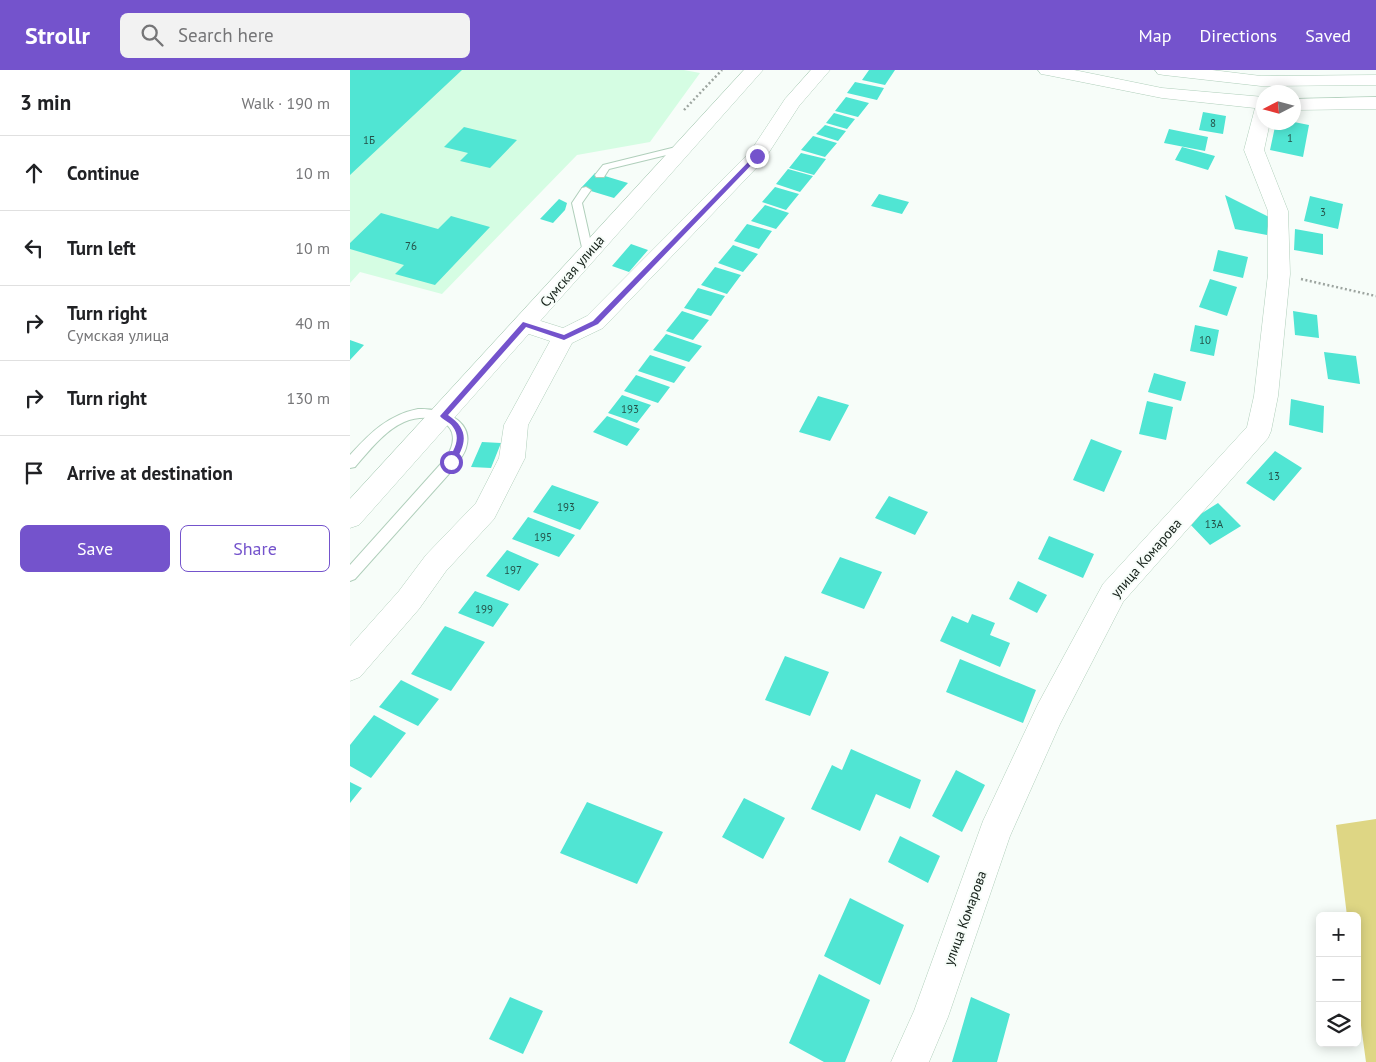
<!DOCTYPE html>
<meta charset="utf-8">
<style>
body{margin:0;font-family:"PT Sans",sans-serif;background:#f2f2f2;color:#202124}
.controls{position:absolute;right:15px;bottom:15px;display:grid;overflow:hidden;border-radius:8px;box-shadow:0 2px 12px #0003}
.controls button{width:45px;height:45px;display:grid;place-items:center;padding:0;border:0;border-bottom:1px solid #e0e0e0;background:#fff;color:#202124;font:25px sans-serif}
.compass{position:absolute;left:906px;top:15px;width:45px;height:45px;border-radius:50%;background:#fff;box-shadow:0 2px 12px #0003;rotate:264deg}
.stop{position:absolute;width:15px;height:15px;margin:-11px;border:4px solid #7453cc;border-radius:50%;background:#fff}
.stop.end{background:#7453cc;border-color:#fff;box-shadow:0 1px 5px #0008}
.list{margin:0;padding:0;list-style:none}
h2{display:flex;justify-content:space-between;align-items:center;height:65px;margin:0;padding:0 20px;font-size:21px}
h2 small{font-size:16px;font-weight:400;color:#757577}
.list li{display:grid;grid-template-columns:32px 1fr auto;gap:15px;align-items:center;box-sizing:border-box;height:75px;padding:0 20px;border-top:1px solid #e0e0e0}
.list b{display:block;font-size:19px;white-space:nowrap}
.list p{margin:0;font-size:16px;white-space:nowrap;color:#757577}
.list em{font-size:16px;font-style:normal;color:#757577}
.actions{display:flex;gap:10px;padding:15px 20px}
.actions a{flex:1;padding:11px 0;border:1px solid #7453cc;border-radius:8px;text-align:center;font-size:18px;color:#7453cc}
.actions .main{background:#7453cc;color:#fff}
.icon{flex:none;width:28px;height:28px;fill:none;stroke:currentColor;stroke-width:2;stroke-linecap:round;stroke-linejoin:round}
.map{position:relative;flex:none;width:1026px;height:992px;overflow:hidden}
header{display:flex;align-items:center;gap:30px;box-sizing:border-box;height:70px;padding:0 25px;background:#7453cc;color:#fff}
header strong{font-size:24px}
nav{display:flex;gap:28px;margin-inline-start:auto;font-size:18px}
.search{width:350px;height:45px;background:#f2f2f2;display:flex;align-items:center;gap:12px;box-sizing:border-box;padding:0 18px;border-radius:8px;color:#757577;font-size:19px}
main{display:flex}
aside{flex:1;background:#fff}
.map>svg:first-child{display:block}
.built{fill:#d5fde3}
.green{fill:#ded684}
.building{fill:#50e5d3}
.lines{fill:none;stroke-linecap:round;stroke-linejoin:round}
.service-casing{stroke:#b0cfbb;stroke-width:2}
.minor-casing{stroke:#b0cfbb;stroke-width:1}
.secondary-casing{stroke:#b0cfbb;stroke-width:1}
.primary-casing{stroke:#b0cfbb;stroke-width:1}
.path{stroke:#9da5a0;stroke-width:2.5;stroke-dasharray:2 2.5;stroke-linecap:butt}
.service{fill:#fff;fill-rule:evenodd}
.minor{fill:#fff;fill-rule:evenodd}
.secondary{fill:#fff;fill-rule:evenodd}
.primary{fill:#fff;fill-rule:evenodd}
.route{fill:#7453cc}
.labels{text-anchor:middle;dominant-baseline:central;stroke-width:4;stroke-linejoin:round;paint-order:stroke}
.number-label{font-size:11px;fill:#245148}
.street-label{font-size:14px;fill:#152019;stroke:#f7fdf9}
</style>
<header>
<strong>Strollr</strong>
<div class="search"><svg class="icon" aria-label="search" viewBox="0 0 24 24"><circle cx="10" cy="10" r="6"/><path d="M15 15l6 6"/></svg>Search here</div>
<nav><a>Map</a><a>Directions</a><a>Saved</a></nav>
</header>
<main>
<aside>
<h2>3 min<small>Walk · 190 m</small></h2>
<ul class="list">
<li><svg class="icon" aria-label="ahead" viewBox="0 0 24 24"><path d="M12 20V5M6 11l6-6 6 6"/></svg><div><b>Continue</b></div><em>10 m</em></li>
<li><svg class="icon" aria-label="left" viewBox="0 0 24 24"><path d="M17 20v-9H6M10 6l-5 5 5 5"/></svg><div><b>Turn left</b></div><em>10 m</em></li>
<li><svg class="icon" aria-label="right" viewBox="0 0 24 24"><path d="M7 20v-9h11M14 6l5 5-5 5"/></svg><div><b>Turn right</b><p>Сумская улица</p></div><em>40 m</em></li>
<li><svg class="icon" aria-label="right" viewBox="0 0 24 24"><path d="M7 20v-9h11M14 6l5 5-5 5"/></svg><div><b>Turn right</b></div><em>130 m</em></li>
<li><svg class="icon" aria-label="arrive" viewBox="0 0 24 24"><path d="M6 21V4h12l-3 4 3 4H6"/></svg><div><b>Arrive at destination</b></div></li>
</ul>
<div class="actions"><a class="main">Save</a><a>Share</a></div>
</aside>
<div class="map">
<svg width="1026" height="992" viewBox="0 0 1026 992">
<rect width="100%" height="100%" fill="#f7fdf9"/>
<path class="built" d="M0 0H334L350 3 300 72 227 85 92 224 10 202 0 213Z"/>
<path class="green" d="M1026 749V992H1016L1007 926V846H997L986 755Z"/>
<path class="building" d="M0 0H112L0 105Z
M519 0H545L535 15 512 10Z
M505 12 534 18 527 30 497 23Z
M496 27 519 33 508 47 485 41Z
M853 42 876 46 873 64 849 60Z
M484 43 505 49 497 59 476 53Z
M926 52H944L959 55 953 87 920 80Z
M475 55 496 61 488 71 466 64Z
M114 57 167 70 140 98 110 91 118 83 94 77Z
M819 59 858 67 855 81 814 73Z
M463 66 487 73 475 87 451 80Z
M832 77 865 86 858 100 825 90Z
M451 83 476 89 464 105 439 98Z
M438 99 463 106 450 122 426 114Z
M245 103 278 113 264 128 231 118Z
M425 117 449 124 436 140 412 132Z
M529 124 559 132 552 144 521 136Z
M875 125 919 147 917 165 885 159Z
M960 126 993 134 988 159 954 151Z
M209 129 217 133 215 140 203 153 190 149Z
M415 135 439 143 426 159 401 151Z
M31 143 88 159 101 146 140 157 85 215 45 204 54 195 0 179V173Z
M397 154 422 161 409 179 384 171Z
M945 159 973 164V185L944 180Z
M281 174 298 180 279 202 262 196Z
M383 175 408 184 393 202 368 193Z
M868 180 898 187 893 208 863 201Z
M365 197 391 205 377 224 351 215Z
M860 209 887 217 877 246 849 237Z
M348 218 375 226 361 246 334 238Z
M332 241 359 250 343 270 316 261Z
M943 241 967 245 969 268 945 265Z
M845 255 869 260 864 286 840 281Z
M316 264 352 276 339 292 303 280Z
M0 270 14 275 0 290Z
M974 282 1006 286 1010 314 978 309Z
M300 285 336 297 324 313 288 301Z
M804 303 836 312 831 331 798 322Z
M286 305 320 317 308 333 274 321Z
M272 325 301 335 287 353 258 343Z
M468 326 499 335 480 371 449 362Z
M941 329 974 336 973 363 939 355Z
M797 331 823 337 816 370 789 364Z
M257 346 290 359 277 376 243 362Z
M741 369 772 381 754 422 723 410Z
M132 372 151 373 141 398 121 397Z
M925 381 952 398 924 431 896 413Z
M202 415 249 432 230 460 183 442Z
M539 426 578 442 565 465 525 448Z
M868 433 891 456 860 475 838 452Z
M178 447 225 465 209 487 162 469Z
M699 466 744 484 733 508 688 489Z
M157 480 189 494 169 521 136 506Z
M490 487 532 502 514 539 471 523Z
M668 511 697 525 687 543 659 529Z
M125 521 159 534 143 557 108 543Z
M622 544 645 553 640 565 660 573 650 597 590 571 602 546 618 553Z
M95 556 135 572 101 621 61 604Z
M435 586 479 602 460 646 415 630Z
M610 589 686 620 673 653 596 622Z
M51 610 89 629 68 656 29 637Z
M24 645 56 663 21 708 0 696V675Z
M501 679 571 710 560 739 526 724 510 761 461 739 482 695 492 700Z
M606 700 635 715 612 762 582 746Z
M0 712 12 718 0 733Z
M394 728 435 748 413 789 372 767Z
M237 732 313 762 287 814 210 783Z
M550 766 590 786 578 813 538 792Z
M500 828 554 855 530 915 474 886Z
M469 904 520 930 495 992H474L439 973Z
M160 927 193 941 173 984 139 969Z
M621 927 660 944 647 992H602Z"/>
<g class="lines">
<g class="service-casing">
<path id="service" d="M330 76 335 79 333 81 259 99 254 107H246L245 105 253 95Z
M236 117 241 120 232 133 243 182 238 186 233 182 222 133 232 118Z
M68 339C90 338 125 349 116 378 114 385 109 390 106 396L5 509 0 511V495L96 388C118 354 83 340 54 352 34 361 19 381 5 397L0 398V385C20 363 38 345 68 339Z"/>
</g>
<g class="minor-casing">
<path id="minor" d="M461 0H480L449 36 414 90 253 258 222 273 178 355 175 388 144 449 96 501 69 539 10 607 0 611V576L49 521 76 485 126 433 149 388 154 355 200 271 167 260 164 254 167 248 175 246 213 258 237 246 400 82 435 29Z
M914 33V52H920L914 80 938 141 940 204 928 326 921 361 918 368 773 532 710 654 660 766 598 947 579 992H541L564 941 633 751 688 634 753 514 897 357 904 326 918 204V141L894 80 905 38 907 34Z"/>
</g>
<g class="secondary-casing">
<path id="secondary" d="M394 0H413L9 455 0 458V429Z"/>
</g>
<g class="primary-casing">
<path id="primary" d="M688 0H724L812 18 914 27V39L812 28 697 5 691 4Z
M805 0H862L911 6 1026 5V15L911 16 814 5 808 4Z
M1026 27V39L944 40V29Z"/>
</g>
<path class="path" d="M334 40 372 0
M951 209 1026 226"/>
<use href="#service" class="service"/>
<use href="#minor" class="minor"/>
<use href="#secondary" class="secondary"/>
<use href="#primary" class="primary"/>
</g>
<path class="route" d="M405 85 410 86 248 254 214 270 176 257 98 345C120 360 116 374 104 394H98L97 392C103 381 112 369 103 357 100 352 93 350 90 346L173 252 214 265 243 251Z"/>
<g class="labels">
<g class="number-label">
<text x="863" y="53">8</text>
<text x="940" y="68">1</text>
<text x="19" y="70">1Б</text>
<text x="973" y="142">3</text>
<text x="61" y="176">76</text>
<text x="855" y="270">10</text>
<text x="280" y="339">193</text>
<text x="924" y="406">13</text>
<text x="216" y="437">193</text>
<text x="864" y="454">13А</text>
<text x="193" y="467">195</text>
<text x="163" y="500">197</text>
<text x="134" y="539">199</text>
</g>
<g class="street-label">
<text transform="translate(222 201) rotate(-49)">Сумская улица</text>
<text transform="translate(796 488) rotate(-49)">улица Комарова</text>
<text transform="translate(615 848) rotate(-70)">улица Комарова</text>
</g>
</g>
</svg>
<div class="controls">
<button>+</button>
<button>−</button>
<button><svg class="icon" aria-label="layers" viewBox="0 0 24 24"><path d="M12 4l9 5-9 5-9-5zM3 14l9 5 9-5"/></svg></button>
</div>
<svg class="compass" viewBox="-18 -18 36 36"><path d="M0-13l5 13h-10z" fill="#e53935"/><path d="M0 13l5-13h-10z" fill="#757577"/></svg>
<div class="stop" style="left:101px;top:392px"></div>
<div class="stop end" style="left:407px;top:86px"></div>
</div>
</main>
